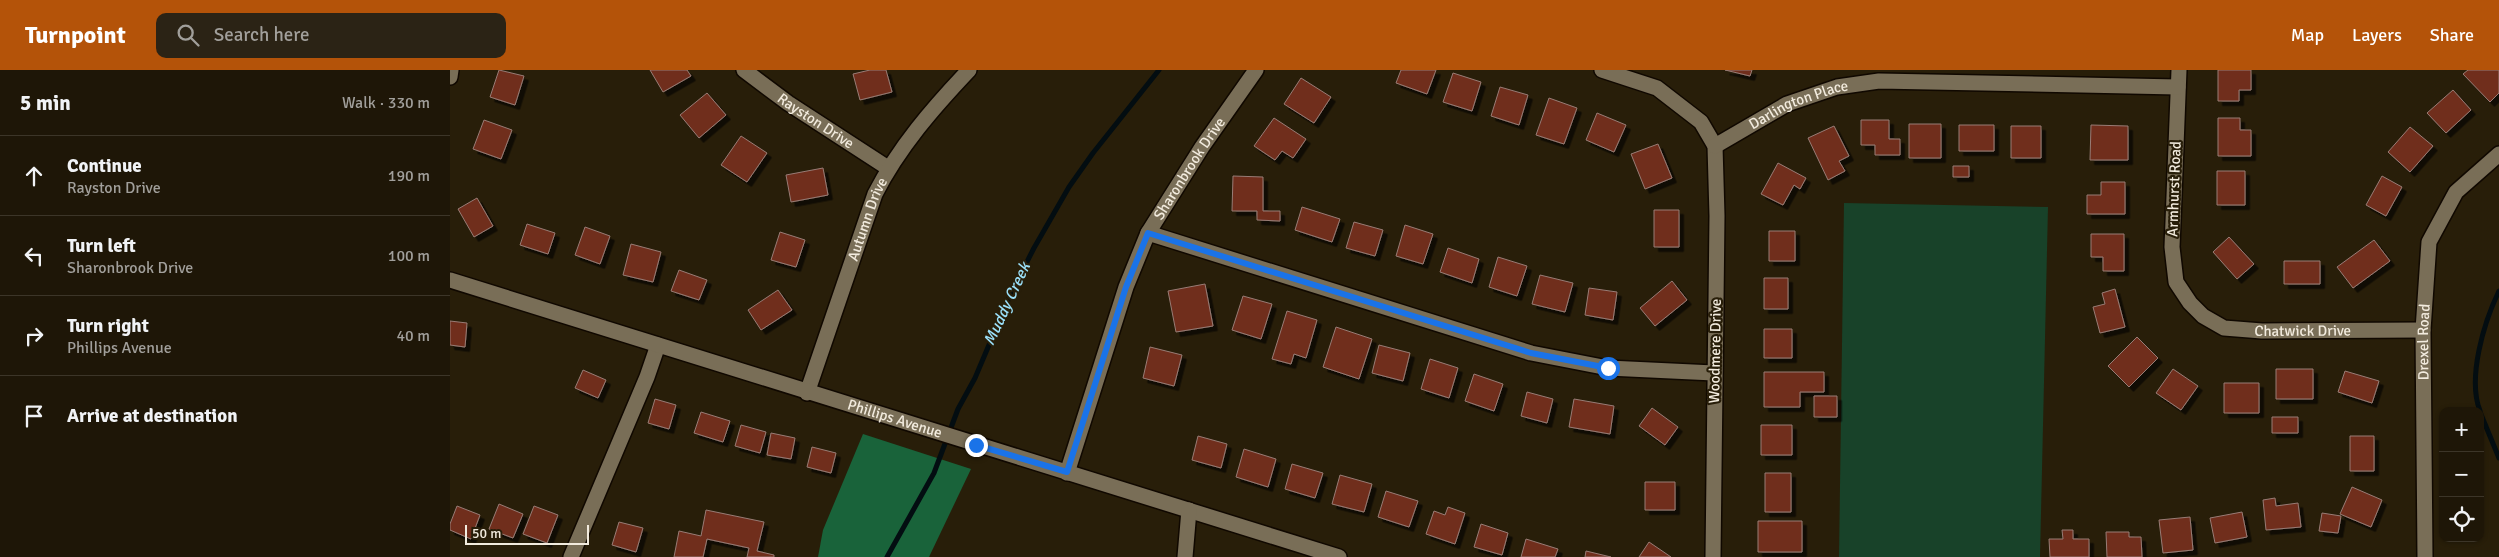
<!DOCTYPE html>
<meta charset="utf-8">
<style>
body{margin:0;font-family:Signika,sans-serif;background:#2b2315;color:#f1f3f6}
.controls{position:absolute;right:15px;bottom:15px;display:grid;overflow:hidden;border-radius:10px;box-shadow:0 1px 4px #0004}
.controls button{width:45px;height:45px;display:grid;place-items:center;padding:0;border:0;border-bottom:1px solid #3c3528;background:#1e1607;color:#f1f3f6;font:25px sans-serif}
.scale{position:absolute;left:15px;bottom:12px;width:124px;box-sizing:border-box;padding-left:5px;border:2px solid #f2ebde;border-top:0;font-size:14px;line-height:18px;white-space:nowrap;color:#f2ebde;-webkit-text-stroke:4px #281e09;paint-order:stroke}
.stop{position:absolute;width:15px;height:15px;margin:-11px;border:4px solid #1a73e8;border-radius:50%;background:#fff}
.stop.end{background:#1a73e8;border-color:#fff;box-shadow:0 1px 5px #0008}
.list{margin:0;padding:0;list-style:none}
h2{display:flex;justify-content:space-between;align-items:center;height:65px;margin:0;padding:0 20px;font-size:21px}
h2 small{font-size:16px;font-weight:400;color:#a19f9b}
.list li{display:grid;grid-template-columns:32px 1fr auto;gap:15px;align-items:center;box-sizing:border-box;height:80px;padding:0 20px;border-top:1px solid #3c3528}
.list b{display:block;font-size:19px;white-space:nowrap}
.list p{margin:0;font-size:16px;white-space:nowrap;color:#a19f9b}
.list em{font-size:16px;font-style:normal;color:#a19f9b}
.icon{flex:none;width:28px;height:28px;fill:none;stroke:currentColor;stroke-width:2;stroke-linecap:round;stroke-linejoin:round}
.map{position:relative;flex:none;width:2049px;height:487px;overflow:hidden}
header{display:flex;align-items:center;gap:30px;box-sizing:border-box;height:70px;padding:0 25px;background:#b45309;color:#fff}
header strong{font-size:24px}
nav{display:flex;gap:28px;margin-inline-start:auto;font-size:18px}
.search{width:350px;height:45px;background:#2b2315;display:flex;align-items:center;gap:12px;box-sizing:border-box;padding:0 18px;border-radius:10px;color:#a19f9b;font-size:19px}
main{display:flex}
aside{flex:1;background:#1e1607}
.map>svg:first-child{display:block}
.green{fill:#184229}
.forest{fill:#19633a}
.lines{fill:none;stroke-linecap:round;stroke-linejoin:round}
.stream{stroke:#030d11;stroke-width:5}
.building{fill:#702e1e;stroke:#987c75;filter:url(#shadow)}
.minor-casing{stroke:#100800;stroke-width:18}
.tertiary-casing{stroke:#100800;stroke-width:18}
.minor{stroke:#796e57;stroke-width:15}
.tertiary{stroke:#796e57;stroke-width:15}
.route{stroke:#1a73e8;stroke-width:6}
.labels{text-anchor:middle;dominant-baseline:central;stroke-width:4.5;stroke-linejoin:round;paint-order:stroke}
.street-label{font-size:15px;fill:#f2ebde;stroke:#281e09}
.water-label{font-size:16px;font-style:italic;fill:#9be0f9;stroke:#281e09}
</style>
<header>
<strong>Turnpoint</strong>
<div class="search"><svg class="icon" aria-label="search" viewBox="0 0 24 24"><circle cx="10" cy="10" r="6"/><path d="M15 15l6 6"/></svg>Search here</div>
<nav><a>Map</a><a>Layers</a><a>Share</a></nav>
</header>
<main>
<aside>
<h2>5 min<small>Walk · 330 m</small></h2>
<ul class="list">
<li><svg class="icon" aria-label="ahead" viewBox="0 0 24 24"><path d="M12 20V5M6 11l6-6 6 6"/></svg><div><b>Continue</b><p>Rayston Drive</p></div><em>190 m</em></li>
<li><svg class="icon" aria-label="left" viewBox="0 0 24 24"><path d="M17 20v-9H6M10 6l-5 5 5 5"/></svg><div><b>Turn left</b><p>Sharonbrook Drive</p></div><em>100 m</em></li>
<li><svg class="icon" aria-label="right" viewBox="0 0 24 24"><path d="M7 20v-9h11M14 6l5 5-5 5"/></svg><div><b>Turn right</b><p>Phillips Avenue</p></div><em>40 m</em></li>
<li><svg class="icon" aria-label="arrive" viewBox="0 0 24 24"><path d="M6 21V4h12l-3 4 3 4H6"/></svg><div><b>Arrive at destination</b></div></li>
</ul>
</aside>
<div class="map">
<svg width="2049" height="487" viewBox="0 0 2049 487">
<defs>
<filter id="shadow"><feDropShadow dx="4.5" dy="4.5" stdDeviation="0" flood-color="#0009"/></filter>
</defs>
<rect width="100%" height="100%" fill="#281e09"/>
<path class="green" d="M1394 133 1598 137 1590 487H1389Z"/>
<path class="forest" d="M413 364 521 399 479 487H368L373 460Z"/>
<g class="lines">
<path class="stream" d="M2030 341C2017 308 2034 252 2049 221
M2030 342 2049 388
M437 487 484 403 508 339 525 308 561 223 584 178 619 117 643 83 709 0"/>
</g>
<path class="building" d="M49 0 74 6 65 35 40 27Z
M200 0H237L241 6 213 22Z
M420 0H436L442 22 410 30 403 4Z
M951 0H986L977 24 946 13Z
M1275 0H1302L1300 6Z
M1768 0H1801V20H1789V31H1768Z
M2018 0H2049V23L2040 32 2013 4Z
M1003 3 1031 12 1022 41 993 32Z
M851 8 881 27 864 53 834 34Z
M1050 17 1078 25 1069 55 1041 46Z
M2003 20 2021 40 1996 63 1977 43Z
M257 23 276 45 249 68 230 45Z
M1099 28 1127 38 1114 74 1086 65Z
M1147 43 1176 55 1164 82 1136 70Z
M824 48 856 69 843 88 832 81 825 90 804 76Z
M1768 48H1790V60H1801V86H1768Z
M34 50 62 60 51 89 23 79Z
M1411 50H1439V69H1450V85H1425V75H1411Z
M1459 54H1491V88H1459Z
M1509 55H1544V81H1509Z
M1641 55 1678 56V90H1640Z
M1384 56 1399 86 1389 91 1395 101 1378 110 1358 68Z
M1561 56H1591V88H1561Z
M1960 57 1983 76 1960 102 1938 82Z
M291 66 317 83 297 112 271 95Z
M1208 74 1222 108 1195 119 1181 84Z
M1328 93 1356 108 1350 119 1344 115 1333 135 1311 124Z
M1503 96H1519V107H1503Z
M373 98 378 125 341 132 336 105Z
M1767 101H1795V135H1767Z
M783 106 813 107V141H830V151L807 150V141H782Z
M1932 106 1952 117 1936 146 1916 135Z
M1651 112H1675V144H1637V125H1651Z
M27 128 43 156 24 167 8 139Z
M852 137 890 149 882 172 845 160Z
M1204 140H1229V177H1204Z
M904 152 933 160 925 186 896 178Z
M77 154 105 163 98 184 70 175Z
M955 155 983 164 973 194 946 186Z
M135 157 160 166 150 194 125 185Z
M1319 161H1345V191H1319Z
M330 162 355 170 346 197 321 190Z
M1641 164H1674V201H1653V187H1641Z
M1779 167 1804 194 1787 209 1763 182Z
M1924 170 1940 191 1903 218 1887 197Z
M181 174 211 182 203 212 173 205Z
M998 178 1029 189 1022 213 990 202Z
M1048 187 1077 196 1067 226 1039 217Z
M1834 191H1870V214H1834Z
M229 200 257 210 249 230 221 221Z
M1090 205 1123 213 1115 242 1082 234Z
M1314 208H1338V239H1314Z
M1222 211 1237 230 1205 256 1190 238Z
M755 214 763 256 726 262 718 221Z
M1139 218 1167 222 1163 250 1135 245Z
M1665 219 1675 257 1650 263 1643 237 1655 234 1652 223Z
M328 220 342 240 311 260 298 240Z
M793 226 822 234 811 269 782 260Z
M837 241 867 250 856 288 844 284 841 294 822 289Z
M0 251 17 253 15 277 0 275Z
M886 257 922 269 909 309 873 297Z
M1314 259H1342V288H1314Z
M1687 267 1708 288 1679 317 1658 296Z
M929 275 960 283 953 311 922 303Z
M700 277 732 285 724 316 693 308Z
M980 289 1008 298 999 328 971 319Z
M1723 299 1748 316 1731 340 1706 323Z
M1826 299H1863V329H1826Z
M133 300 156 310 148 328 125 318Z
M1895 301 1929 311 1922 333 1888 322Z
M1314 302H1374V322H1350V337H1314Z
M1024 304 1053 314 1044 341 1015 331Z
M1774 313H1809V343H1774Z
M1077 322 1103 329 1097 353 1071 346Z
M1364 326H1387V347H1364Z
M205 329 226 335 219 359 198 353Z
M1124 329 1164 336 1160 364 1119 357Z
M1202 338 1228 357 1215 375 1189 356Z
M251 342 280 351 273 372 244 363Z
M1822 347H1848V363H1822Z
M291 355 316 362 310 383 285 376Z
M1311 355H1342V385H1311Z
M321 363 345 368 341 389 317 385Z
M748 366 777 374 771 398 742 390Z
M1900 366H1924V401H1900Z
M362 377 386 383 381 403 357 397Z
M794 379 826 389 818 417 786 407Z
M842 394 873 403 865 428 835 419Z
M1315 403H1341V442H1315Z
M890 405 922 414 914 442 882 434Z
M1195 412H1225V440H1195Z
M1902 417 1932 430 1921 457 1890 444Z
M936 421 968 431 959 457 928 447Z
M1825 428 1826 436 1848 433 1851 457 1816 460 1813 430Z
M49 434 73 444 63 468 39 459Z
M7 436 30 445 21 469 0 460V454Z
M84 436 108 445 97 473 73 464Z
M998 437 1015 443 1005 474 976 464 984 441 995 445Z
M256 440 314 452 307 481 324 485V487H297L299 478 257 469 253 487H224L229 461 251 466Z
M1792 442 1797 467 1765 473 1760 448Z
M1872 443 1891 446 1888 463 1869 461Z
M1740 447 1743 480 1713 483 1709 450Z
M1308 451H1352V482H1308Z
M169 452 193 458 186 482 162 475Z
M1031 454 1058 463 1052 485 1024 477Z
M1612 460H1623V469H1639V487H1600L1599 469H1613Z
M1656 462H1679V467H1691L1692 487H1657Z
M1076 469 1108 479 1105 487H1071Z
M1199 472 1221 487H1189Z
M1136 481 1161 487H1135Z"/>
<g class="lines">
<g class="minor-casing">
<g id="minor">
<path id="s1" d="M294 0 338 33 438 98"/>
<path d="M1152 0 1207 18 1251 52 1265 76 1267 146 1263 487"/>
<path id="s2" d="M1729 0 1722 177 1726 212 1740 233 1753 246 1774 258 1812 261 1973 260"/>
<path d="M0 7 1 0"/>
<path id="s3" d="M1265 76 1337 34 1387 17 1429 11 1728 17"/>
<path d="M698 163 1081 283 1158 298 1264 303"/>
<path id="s4" d="M357 323 425 124C449 77 483 38 519 0"/>
<path id="s5" d="M617 403 676 217 698 163 752 77 806 0"/>
<path d="M121 487 197 307 208 275"/>
<path id="s6" d="M1975 487 1973 260 1979 172 2006 122 2049 84"/>
</g>
</g>
<g class="tertiary-casing">
<g id="tertiary">
<path id="s7" d="M0 210 889 487"/>
<path d="M735 487 739 440"/>
</g>
</g>
<use href="#minor" class="minor"/>
<use href="#tertiary" class="tertiary"/>
</g>
<g class="lines">
<path class="route" d="M526 375 617 402 676 217 698 163 1081 283 1158 298"/>
</g>
<g class="labels">
<g class="street-label">
<text stroke="none"><textPath href="#s3" startOffset="94">Darlington Place</textPath></text>
<text stroke="none"><textPath href="#s1" startOffset="88">Rayston Drive</textPath></text>
<text stroke="none"><textPath href="#s5" startOffset="330">Sharonbrook Drive</textPath></text>
<text transform="translate(1724 119) rotate(-88)">Armhurst Road</text>
<text stroke="none"><textPath href="#s4" startOffset="184">Autumn Drive</textPath></text>
<text stroke="none"><textPath href="#s2" startOffset="359">Chatwick Drive</textPath></text>
<text stroke="none"><textPath href="#s6" startOffset="215">Drexel Road</textPath></text>
<text transform="translate(1265 281) rotate(-89)">Woodmere Drive</text>
<text stroke="none"><textPath href="#s7" startOffset="466">Phillips Avenue</textPath></text>
</g>
<g class="water-label">
<text transform="translate(557 234) rotate(-65)">Muddy Creek</text>
</g>
</g>
</svg>
<div class="controls">
<button>+</button>
<button>−</button>
<button><svg class="icon" aria-label="locate" viewBox="0 0 24 24"><circle cx="12" cy="12" r="6"/><path d="M12 2v4M12 18v4M2 12h4M18 12h4"/></svg></button>
</div>
<div class="scale">50 m</div>
<div class="stop" style="left:1158px;top:298px"></div>
<div class="stop end" style="left:526px;top:375px"></div>
</div>
</main>
